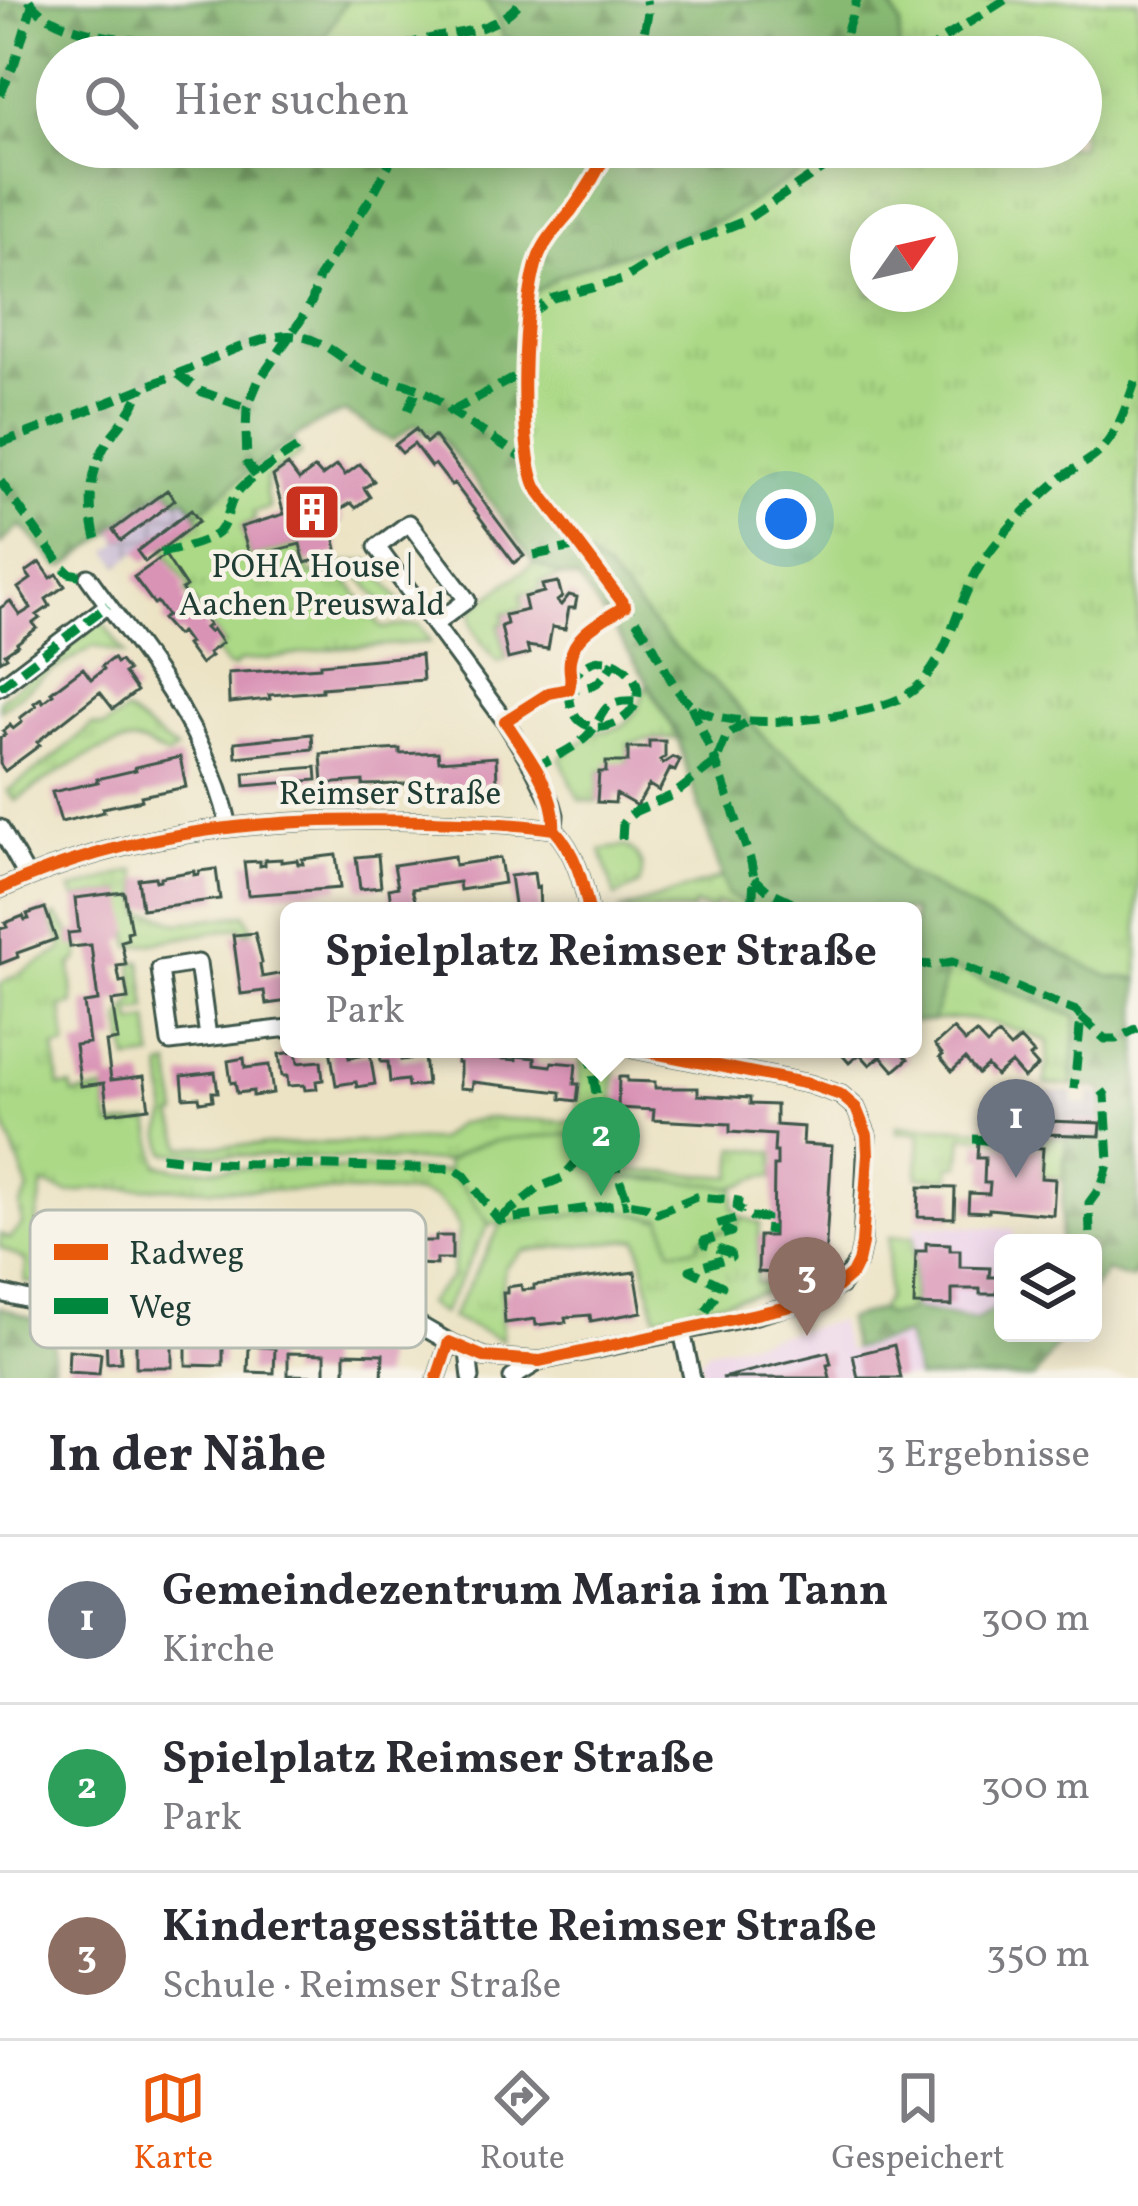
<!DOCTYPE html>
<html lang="de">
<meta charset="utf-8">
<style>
body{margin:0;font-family:Vollkorn,serif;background:#f7f7f7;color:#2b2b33}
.controls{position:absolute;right:36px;bottom:36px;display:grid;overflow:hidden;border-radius:18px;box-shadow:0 6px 30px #0003}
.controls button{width:108px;height:108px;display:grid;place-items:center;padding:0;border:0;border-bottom:3px solid #e1e1e2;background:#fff;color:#2b2b33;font:60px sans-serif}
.compass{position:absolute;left:850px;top:204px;width:108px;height:108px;border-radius:50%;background:#fff;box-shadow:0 6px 30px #0003;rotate:56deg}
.you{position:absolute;left:786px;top:519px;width:42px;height:42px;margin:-30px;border:9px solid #fff;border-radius:50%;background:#1a73e8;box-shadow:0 0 0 18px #1a73e833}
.badge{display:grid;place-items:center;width:78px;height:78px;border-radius:50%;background:#ea580c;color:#fff;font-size:39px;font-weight:700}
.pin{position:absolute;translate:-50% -99px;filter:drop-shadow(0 3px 6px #0008)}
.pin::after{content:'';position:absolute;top:63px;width:42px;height:36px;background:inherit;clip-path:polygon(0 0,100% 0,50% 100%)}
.popup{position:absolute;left:280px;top:902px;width:642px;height:156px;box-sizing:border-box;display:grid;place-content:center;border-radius:18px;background:#fff;filter:drop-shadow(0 3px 9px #0005);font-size:39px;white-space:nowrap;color:#7c7c81}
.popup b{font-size:45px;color:#2b2b33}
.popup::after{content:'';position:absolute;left:50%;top:100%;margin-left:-24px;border:24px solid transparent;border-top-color:#fff}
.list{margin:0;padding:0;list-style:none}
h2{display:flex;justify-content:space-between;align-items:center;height:156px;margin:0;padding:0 48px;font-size:51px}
h2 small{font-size:39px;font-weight:400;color:#7c7c81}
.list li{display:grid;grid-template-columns:78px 1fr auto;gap:36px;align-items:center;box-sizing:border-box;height:168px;padding:0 48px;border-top:3px solid #e1e1e2}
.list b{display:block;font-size:45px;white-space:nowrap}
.list p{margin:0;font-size:39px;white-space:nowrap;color:#7c7c81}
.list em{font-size:39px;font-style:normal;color:#7c7c81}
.icon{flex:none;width:66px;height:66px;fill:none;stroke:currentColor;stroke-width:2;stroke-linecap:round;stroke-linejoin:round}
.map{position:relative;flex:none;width:1138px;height:1378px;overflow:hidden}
.search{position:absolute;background:#fff;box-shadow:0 6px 30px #0003;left:36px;right:36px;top:36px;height:132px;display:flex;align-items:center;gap:30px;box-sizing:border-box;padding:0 42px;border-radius:66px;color:#7c7c81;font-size:45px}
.sheet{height:660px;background:#fff}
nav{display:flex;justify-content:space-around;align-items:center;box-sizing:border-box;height:168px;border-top:3px solid #e1e1e2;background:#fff;font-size:33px;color:#7c7c81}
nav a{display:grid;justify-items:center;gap:6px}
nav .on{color:#ea580c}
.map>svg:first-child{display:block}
.built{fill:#ecd1eb}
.industrial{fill:url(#industrial-grid)}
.grass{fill:url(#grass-tufts);stroke:#658b5d;stroke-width:3;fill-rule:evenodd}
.forest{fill:url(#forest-firs);stroke:#547b54;stroke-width:3}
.park{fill:#abd986;stroke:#658b5d;stroke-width:3}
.building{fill:#d993b5}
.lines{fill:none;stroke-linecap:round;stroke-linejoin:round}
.minor-casing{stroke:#3e564a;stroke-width:21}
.minor{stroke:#fff;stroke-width:15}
.quiet{stroke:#00873e;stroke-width:9;stroke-dasharray:18 9;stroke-linecap:butt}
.cycleway-casing{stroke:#f7f3e8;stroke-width:20}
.cycleway{stroke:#e8590c;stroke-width:12}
.labels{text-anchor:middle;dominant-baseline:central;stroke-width:9;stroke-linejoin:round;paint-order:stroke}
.poi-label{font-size:33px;fill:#1f3d34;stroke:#f7f3e8}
.street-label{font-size:33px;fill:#1f3d34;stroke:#f7f3e8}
.key{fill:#f7f3e8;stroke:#b6bcb2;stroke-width:3}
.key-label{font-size:33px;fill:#1f3d34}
</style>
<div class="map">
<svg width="1138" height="1378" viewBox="0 0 1138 1378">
<defs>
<pattern id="industrial-grid" width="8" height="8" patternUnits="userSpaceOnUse" patternTransform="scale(3)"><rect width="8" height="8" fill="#cbbfd5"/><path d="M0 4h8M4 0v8" fill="none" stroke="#a49cae"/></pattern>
<pattern id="grass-tufts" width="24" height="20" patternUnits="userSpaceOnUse" patternTransform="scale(3)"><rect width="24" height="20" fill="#abd986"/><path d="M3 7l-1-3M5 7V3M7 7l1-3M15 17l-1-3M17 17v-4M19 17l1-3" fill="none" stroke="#93bb74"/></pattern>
<pattern id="forest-firs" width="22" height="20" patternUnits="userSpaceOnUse" patternTransform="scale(3)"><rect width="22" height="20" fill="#88b973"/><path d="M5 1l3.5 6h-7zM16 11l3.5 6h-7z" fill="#6f985f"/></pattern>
</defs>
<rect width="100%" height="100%" fill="#f7f3e8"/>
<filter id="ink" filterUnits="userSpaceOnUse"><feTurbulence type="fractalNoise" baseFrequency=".00833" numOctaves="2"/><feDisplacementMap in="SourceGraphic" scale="24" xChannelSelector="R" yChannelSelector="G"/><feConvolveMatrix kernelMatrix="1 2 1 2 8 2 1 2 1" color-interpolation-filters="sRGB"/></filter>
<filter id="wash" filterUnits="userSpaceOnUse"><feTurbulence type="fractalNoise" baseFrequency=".004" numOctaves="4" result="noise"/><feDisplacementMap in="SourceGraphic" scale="48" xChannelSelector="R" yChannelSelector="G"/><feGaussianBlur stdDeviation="2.7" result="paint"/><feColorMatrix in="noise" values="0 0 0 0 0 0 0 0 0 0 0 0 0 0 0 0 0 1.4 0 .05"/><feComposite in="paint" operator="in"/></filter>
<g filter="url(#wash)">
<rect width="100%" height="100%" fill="#ece3c4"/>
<path class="built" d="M915 1224 1014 1229 1013 1243H1003V1303L976 1320 912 1309Z
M838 1321 847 1351 906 1334 917 1378H704L700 1362 707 1351Z"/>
<path class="industrial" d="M167 486 184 496 201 519 145 562 137 552 119 566 108 551 119 542 110 529Z
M1049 1091 1074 1093V1104H1089V1093L1102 1094 1101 1140 1043 1136 1045 1093Z"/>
<path class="grass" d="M347 0H484C497 13 506 39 506 57H308L323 39Z
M874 0H1138V978H1110L991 919 902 870 847 800 769 743 723 691 666 639 605 569 580 553 536 494 526 476 516 422 521 362 518 322 525 300 556 277 598 261 672 240 731 215 842 147H1081V57H899L900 24 891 6ZM868 222H940V294H868Z
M293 441 301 454 266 479V495L270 508 253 513 255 520 241 527 250 557 300 544 310 575 346 563 369 560 404 607 390 613 358 573 347 580 382 628 419 624 430 642 328 649 277 658 240 661 234 667 227 666 216 652 224 645 186 591 190 587 163 548 200 520 197 514 256 466Z
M534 563 563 576 540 582V590L521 594 523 608 504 613V623L499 625 506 659 497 662C486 646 465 628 474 608Z
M101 620 125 654 94 646 44 676 0 710V700Z
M647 684 678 738 649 739 628 744V762L599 772 597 802 579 800 560 758 596 731H609L624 725 638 709Z
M126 712 176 750 167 756C159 752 149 745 140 743 109 736 41 783 15 801L7 791 56 756 92 725 104 727Z
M625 846C641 854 646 869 639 885L615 897 601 850Z
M136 870 142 914H156L179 923 245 914 253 930 245 933 241 927 131 947 123 892 75 898 71 890Z
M722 877 728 895 749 905 748 911H730V907L716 903 713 910 694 905 692 911H619Z
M57 916 80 946 78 960 71 965 73 1004 62 1007 66 1046 55 1048 59 1087 71 1086 73 1094 105 1090 110 1126 150 1121 158 1165 178 1169H360L447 1172 466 1191 489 1224 442 1314 426 1304 451 1277 459 1227 451 1213 435 1198 419 1193 165 1188 95 1189 69 1193 43 1184 37 1220 35 1262 36 1268 47 1280 44 1284 25 1282 26 1261 0 1247V1234L9 1239 22 1225 20 1206 29 1190 0 1112V984L62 950 61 941 50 917Z
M141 961 147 1009 131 1012 133 1023 149 1020 153 1057 128 1060 121 1018 136 997 132 962Z
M949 967 1076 1017 1071 1086 1045 1084 1048 1041C1009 1028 973 1012 933 1021Z
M581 1058 614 1063V1100L618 1108 624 1170 733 1177 735 1148 774 1152V1177C756 1173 746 1188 729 1187 693 1186 657 1175 621 1178L615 1159 592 1132C543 1141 490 1129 447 1162L166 1153 161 1132 167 1116 162 1067 170 1065 178 1114 173 1116 183 1147 438 1140 457 1124 485 1118 577 1122Z
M897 1126 1044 1131V1136L1066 1138 1063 1178 1042 1176 1044 1140 963 1136 960 1165 950 1166V1179L918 1177 920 1133 897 1132Z
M619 1210 655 1218 662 1217 672 1250 736 1226 741 1217 760 1223 756 1283H783L784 1288 656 1316 638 1239 524 1251 505 1267 501 1293 502 1340 451 1318 502 1223Z
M889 1237H914L912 1309 901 1314 886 1316 879 1310 887 1298Z"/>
<path class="forest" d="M0 0H347L323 39 308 57H57V147H842L731 215 672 240 598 261 557 277 525 300 518 322 521 362 516 422 526 476 536 494 580 553 605 569 666 639 724 691 769 743 847 800 902 870 991 919 1110 977 1138 978V1272L1132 1279 1106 1271 1093 1290V1243H1060L1066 1138 1101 1139 1103 1088 1071 1086 1076 1017 949 967 933 1021 913 1022V911H756L728 895 693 788C685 771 684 752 676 735 651 682 613 628 579 580L563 576 534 563 479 486 437 433H424L417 423 392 441 345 412C300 425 235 483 197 514L184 497 178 500 166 487 111 529 112 532 66 566 59 567 21 525 0 544Z
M484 0H874L891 6 900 24 899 57H506C506 39 497 13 484 0Z
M1003 1303V1333H1065L1034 1378H917L906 1335 853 1349 846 1319 879 1310 887 1315 901 1314 912 1309 976 1320Z
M0 1307 53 1326V1378H0Z"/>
<path class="park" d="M592 1132 610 1136 621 1178 702 1183 735 1188 733 1208 741 1217 736 1226 700 1239V1244L693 1249 671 1250 662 1217 655 1218 619 1210 489 1224 466 1191 447 1172V1162C490 1129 543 1141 592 1132Z"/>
<g id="blocks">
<path class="building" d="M416 429 426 443 434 436 524 556 514 563 454 483 451 485 435 464 431 467 414 444 402 453 395 445Z
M360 464 374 481 364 488 370 497 356 508 351 503 346 506 340 510 343 521 331 524 338 553 305 563 300 544 250 557 241 527 284 514 273 476 288 465 299 480 315 468 322 476 337 465 345 475Z
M167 490 175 500 121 541 113 530Z
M191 510 199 521 145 562 137 551Z
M165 555 186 587 182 590 187 597 183 600 185 602 189 600 209 625 205 628 209 632 212 629 222 643 208 653 211 656 200 664 186 645 189 643 181 632 176 635 162 619 167 616 157 602 154 604 134 577Z
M40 562 51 578 57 574 65 586 46 599 50 606 37 615 40 618 33 623 37 628 17 643 18 645 5 654 7 657 0 661V608L10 601 20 615 31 608 18 588 31 579 26 572Z
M558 582 562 597 557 601 561 605 569 595 577 597 575 608H569L565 629 552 627 548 649 527 646 529 654 508 659 501 626 507 624 505 615 527 610 524 597 544 592 542 585Z
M421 655 423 680 322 688V691L269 695 270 699 229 703 228 673 320 667V664Z
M113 658 116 663 120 661 128 671 124 673 137 691 113 709 100 692 37 742 40 745 5 771 0 764V738L5 735 3 731 10 725 13 729 22 722 20 718 36 706 34 703 41 698 43 702 53 694 51 692 83 668 91 679 104 669 102 666Z
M312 734 313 749 236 757 235 742Z
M649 741H665V757L660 760 663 764 673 757 680 760 675 771 670 769 659 791 649 785 637 806 616 794 615 803 597 802 599 772H606V762H628V748H649Z
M400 749V754L438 752 439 761 496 757 497 783 441 787V783L363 785V781L323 784 321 754Z
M180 757 186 787 141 796 142 800 103 808 104 812 61 822 52 792 98 782 97 779 136 770 135 767Z
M316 767 317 780 245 786 244 773Z
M336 855 340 888 248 895 244 862 260 861V866L265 865V860L281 859V862L297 860 298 864H303L302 859Z
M378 855 381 887 360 889 356 857Z
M454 856 455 865 500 858 504 883 460 890 459 882 412 889 418 911H392L389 889 398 887 394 865Z
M216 869 220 899 142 909 138 879 155 877 156 881 160 880V877L194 871V875L199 874V871Z
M534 873 536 888 539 887 540 911H515L510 876Z
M124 892 131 931 127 932 128 939 121 941 126 965 117 966 120 982 125 981 128 999 112 1001 118 1040 106 1042 111 1080 144 1076 149 1108 108 1113 104 1083 81 1086 75 1045 89 1043 84 1003 98 1001 91 945 70 947 68 933 79 932 75 898Z
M45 908 56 939 17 953 18 957 0 964V929L7 927 5 923 23 916 25 920 29 919 27 914Z
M255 933 262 963 260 964 262 977 289 972V1001L266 1004 264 991 241 994 233 935Z
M953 1029 965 1042 976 1033 987 1045 998 1035 1010 1048 1020 1039 1034 1054 1030 1057 1038 1066 1024 1078 1011 1063 996 1076 987 1066 978 1074 965 1059 952 1071 940 1057 943 1055 935 1045Z
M330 1049H347L349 1058 370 1054 375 1084 357 1087 356 1082 336 1085Z
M380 1049H399L401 1060 424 1057 427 1085 408 1087 407 1080 390 1082 388 1062H381Z
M458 1049 492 1051 491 1058 516 1060V1056L535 1058V1064L551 1066 552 1062 576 1064 574 1084H579L577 1101 561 1099V1092L473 1082 472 1089 460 1088V1063H457Z
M837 1049H899L908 1059 894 1071 881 1056 870 1065 860 1054 849 1063Z
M296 1052 298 1063 321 1061 323 1080 316 1081 317 1089 305 1090 304 1085 288 1086 287 1076H282L279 1054Z
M244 1058 245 1068 269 1065 273 1093 253 1096V1091L237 1093 235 1082 231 1083 228 1061Z
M215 1072 218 1092H212L213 1100 200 1102 199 1097 184 1098 182 1076Z
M619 1077H627V1081L655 1082V1088H698V1095L750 1098V1104L776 1105V1125L804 1127 803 1144 832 1146 825 1260 794 1258 793 1274 758 1272 759 1236H773L774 1166H777V1152H774L775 1135 730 1132V1124L653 1120 654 1110 618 1108Z
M1048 1121 1101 1123 1100 1136 1048 1134Z
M978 1141 991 1142V1145L1043 1148 1041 1178 1055 1179 1053 1215 989 1209V1212L968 1211 969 1193 989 1194 990 1183H984L985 1158H977Z
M919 1187 955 1188 954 1218 918 1217Z
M63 1218 90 1219 89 1250 62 1249V1256L37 1255 38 1222H63Z
M130 1219H157V1252H129V1257H105V1223H129Z
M190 1220H207L206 1247 189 1246 188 1251H171L172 1228 189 1229Z
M244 1223 260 1224V1247H243V1253H226V1228H244Z
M293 1224 310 1225V1247L292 1246V1252H275L276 1230H292Z
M340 1225H357L356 1248H340L339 1253H322L323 1230 340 1231Z
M388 1226H405V1248H387V1254H371V1232H388Z
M436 1236H452V1259H436V1265L419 1264V1241H436Z
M926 1243 950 1244V1250H960V1267L990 1268 989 1277H998L997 1294H980V1289H952V1306L914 1305 916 1251H926Z
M635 1272 642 1312 591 1321 590 1315 565 1317 566 1322 536 1325 535 1319 505 1323 503 1293H507V1287L521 1285 522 1290 534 1289V1285Z
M106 1332H120L121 1362 107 1363Z
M172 1334V1367H136V1335Z
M186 1343 223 1344V1366L186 1365Z
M894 1345 901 1378H858L853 1355Z
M249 1346 275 1348 274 1373 248 1372Z
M69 1350 101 1353 99 1374 68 1372Z
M828 1352 831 1364 827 1365 830 1378H722Z
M288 1353 325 1354V1376L288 1375Z
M345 1353 383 1354 382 1378H345Z"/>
</g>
</g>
<g filter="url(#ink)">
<use href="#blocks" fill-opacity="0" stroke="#3e564a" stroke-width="3"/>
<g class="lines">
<g class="minor-casing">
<path id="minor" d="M88 577C144 656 208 729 229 826
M435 624 467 600 409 523 377 547 505 721 534 768 552 804 555 815 554 829
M0 687 108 605
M0 828 27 876
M0 889C138 827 276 817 425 821 468 822 511 823 554 829 575 852 583 881 589 911
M208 1037 198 963 160 969 170 1042 289 1028
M0 1293 46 1304 225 1305 385 1311 404 1316 449 1342 484 1357 540 1361 745 1318 815 1299 841 1285 858 1262 862 1244 867 1135 856 1108 841 1095 809 1084 634 1049
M682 1331 692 1378
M468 1352 471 1378
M437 1378 449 1342
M512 1378 540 1361"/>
</g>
<use href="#minor" class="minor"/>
<path class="quiet" d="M29 0C57 45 196 45 246 47 274 48 303 52 331 57
M376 57C392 52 407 44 423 40 460 31 496 33 522 0
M639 57 648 13 646 0
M835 57 841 49 857 0
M925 57 941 40 1005 0
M0 95 15 62 32 6
M529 314 553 298 622 280 665 253 744 221 855 147
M178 374 200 391 247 408
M408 410 419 386
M451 412 526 371
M0 443C61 422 121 397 182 372 212 360 263 332 296 336 325 338 343 363 369 373 402 386 424 383 451 412L527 460
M256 476 247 463 246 431 247 408 258 382 301 320 312 301 319 277 372 196 398 147
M0 481 61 565 69 573 88 577
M96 539C88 509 89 472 106 444 110 436 118 429 123 421 131 411 137 399 143 387
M161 553C177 549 214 542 222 528 231 513 227 501 243 486 259 471 280 459 299 447
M534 555 579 546
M620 599C631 614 643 629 652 644 664 664 673 691 692 706 729 735 858 718 899 699 910 694 920 686 927 676 954 643 959 591 989 553 1008 527 1034 501 1059 480 1073 468 1091 462 1103 448 1121 427 1129 398 1138 373
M0 687 108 605
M569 689C569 768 679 707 621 666 603 653 583 662 573 679
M561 690C591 687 598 690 614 661
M691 706 716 762 751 862 754 878 752 911
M534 768C550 759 571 750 585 738 607 718 596 699 636 701
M622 839 623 823 627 818 636 811 673 795 716 762 727 735 749 721
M754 878 767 890 811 911
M913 964 936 965 952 962 1076 1011 1081 1017 1074 1089
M1081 1017 1105 1039H1116L1138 1028
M590 1049C594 1101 610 1154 628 1203L645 1206 657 1213 696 1197 733 1200 738 1201 737 1207 751 1217 765 1218 764 1229 773 1230
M973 1139C985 1139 995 1143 1006 1143V1141
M161 1157 215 1163 455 1169 464 1175 499 1220 628 1203
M502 1217 540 1187 562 1178 605 1129
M1090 1233 1089 1203 1102 1185 1109 1161 1105 1095 1102 1091
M706 1311 722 1286 690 1270 731 1257 730 1253 706 1245 704 1241 731 1232 716 1225 735 1219 741 1210"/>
<g class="cycleway-casing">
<path id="cycleway" d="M554 829C557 791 525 752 505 721L549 693 569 689C573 677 568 673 570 660 574 632 604 620 625 606L536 487C518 446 522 299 539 256 546 239 559 225 571 211 586 191 599 170 609 147
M0 889C138 827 276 817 425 821 468 822 511 823 554 829 575 852 583 881 589 911
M437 1378 449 1342 484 1357 540 1361 792 1306 830 1293 852 1274 858 1262 862 1244 868 1154 867 1135 856 1108 841 1095 809 1084 634 1049"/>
</g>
<use href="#cycleway" class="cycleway"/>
</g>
</g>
<defs>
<g id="building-square" transform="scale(3)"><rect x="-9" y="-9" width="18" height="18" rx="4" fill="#c8321e" stroke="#f7f3e8"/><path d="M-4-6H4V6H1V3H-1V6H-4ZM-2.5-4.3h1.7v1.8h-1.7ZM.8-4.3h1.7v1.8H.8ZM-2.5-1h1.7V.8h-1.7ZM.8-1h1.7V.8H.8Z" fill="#fff"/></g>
</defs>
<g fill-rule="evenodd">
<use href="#building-square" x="312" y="512"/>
</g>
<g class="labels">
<g class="poi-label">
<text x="312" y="569">POHA House |<tspan x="312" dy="38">Aachen Preuswald</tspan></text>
</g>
<g class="street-label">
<text x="390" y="796">Reimser Straße</text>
</g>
</g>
<rect x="30" y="1210" width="396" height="138" rx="18" class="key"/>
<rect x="54" y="1244" width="54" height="16" fill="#e8590c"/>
<rect x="54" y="1298" width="54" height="16" fill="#00873e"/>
<g class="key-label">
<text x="129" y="1264">Radweg</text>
<text x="129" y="1318">Weg</text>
</g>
</svg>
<div class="controls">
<button><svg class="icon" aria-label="layers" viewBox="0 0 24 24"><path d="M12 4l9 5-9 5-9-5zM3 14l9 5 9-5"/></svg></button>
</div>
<svg class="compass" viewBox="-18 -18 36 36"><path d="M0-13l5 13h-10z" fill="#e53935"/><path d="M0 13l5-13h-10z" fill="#7c7c81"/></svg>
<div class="you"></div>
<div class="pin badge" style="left:1016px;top:1178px;background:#6b7280">1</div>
<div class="pin badge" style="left:601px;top:1196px;background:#2e9e5b">2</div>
<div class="popup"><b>Spielplatz Reimser Straße</b>Park</div>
<div class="pin badge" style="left:807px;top:1336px;background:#8d6e63">3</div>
<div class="search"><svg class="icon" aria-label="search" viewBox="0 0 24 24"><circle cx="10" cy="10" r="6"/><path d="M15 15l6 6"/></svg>Hier suchen</div>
</div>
<section class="sheet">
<h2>In der Nähe<small>3 Ergebnisse</small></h2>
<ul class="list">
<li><span class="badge" style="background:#6b7280">1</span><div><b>Gemeindezentrum Maria im Tann</b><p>Kirche</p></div><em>300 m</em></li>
<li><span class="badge" style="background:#2e9e5b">2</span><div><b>Spielplatz Reimser Straße</b><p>Park</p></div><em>300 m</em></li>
<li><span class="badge" style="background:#8d6e63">3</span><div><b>Kindertagesstätte Reimser Straße</b><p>Schule · Reimser Straße</p></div><em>350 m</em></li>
</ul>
</section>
<nav>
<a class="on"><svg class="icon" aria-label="map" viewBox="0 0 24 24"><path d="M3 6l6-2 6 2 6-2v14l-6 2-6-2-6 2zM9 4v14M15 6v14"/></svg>Karte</a>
<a><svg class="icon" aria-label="directions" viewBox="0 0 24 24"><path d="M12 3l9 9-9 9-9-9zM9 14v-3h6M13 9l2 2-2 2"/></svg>Route</a>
<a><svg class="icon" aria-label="saved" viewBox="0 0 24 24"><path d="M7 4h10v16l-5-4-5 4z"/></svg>Gespeichert</a>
</nav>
